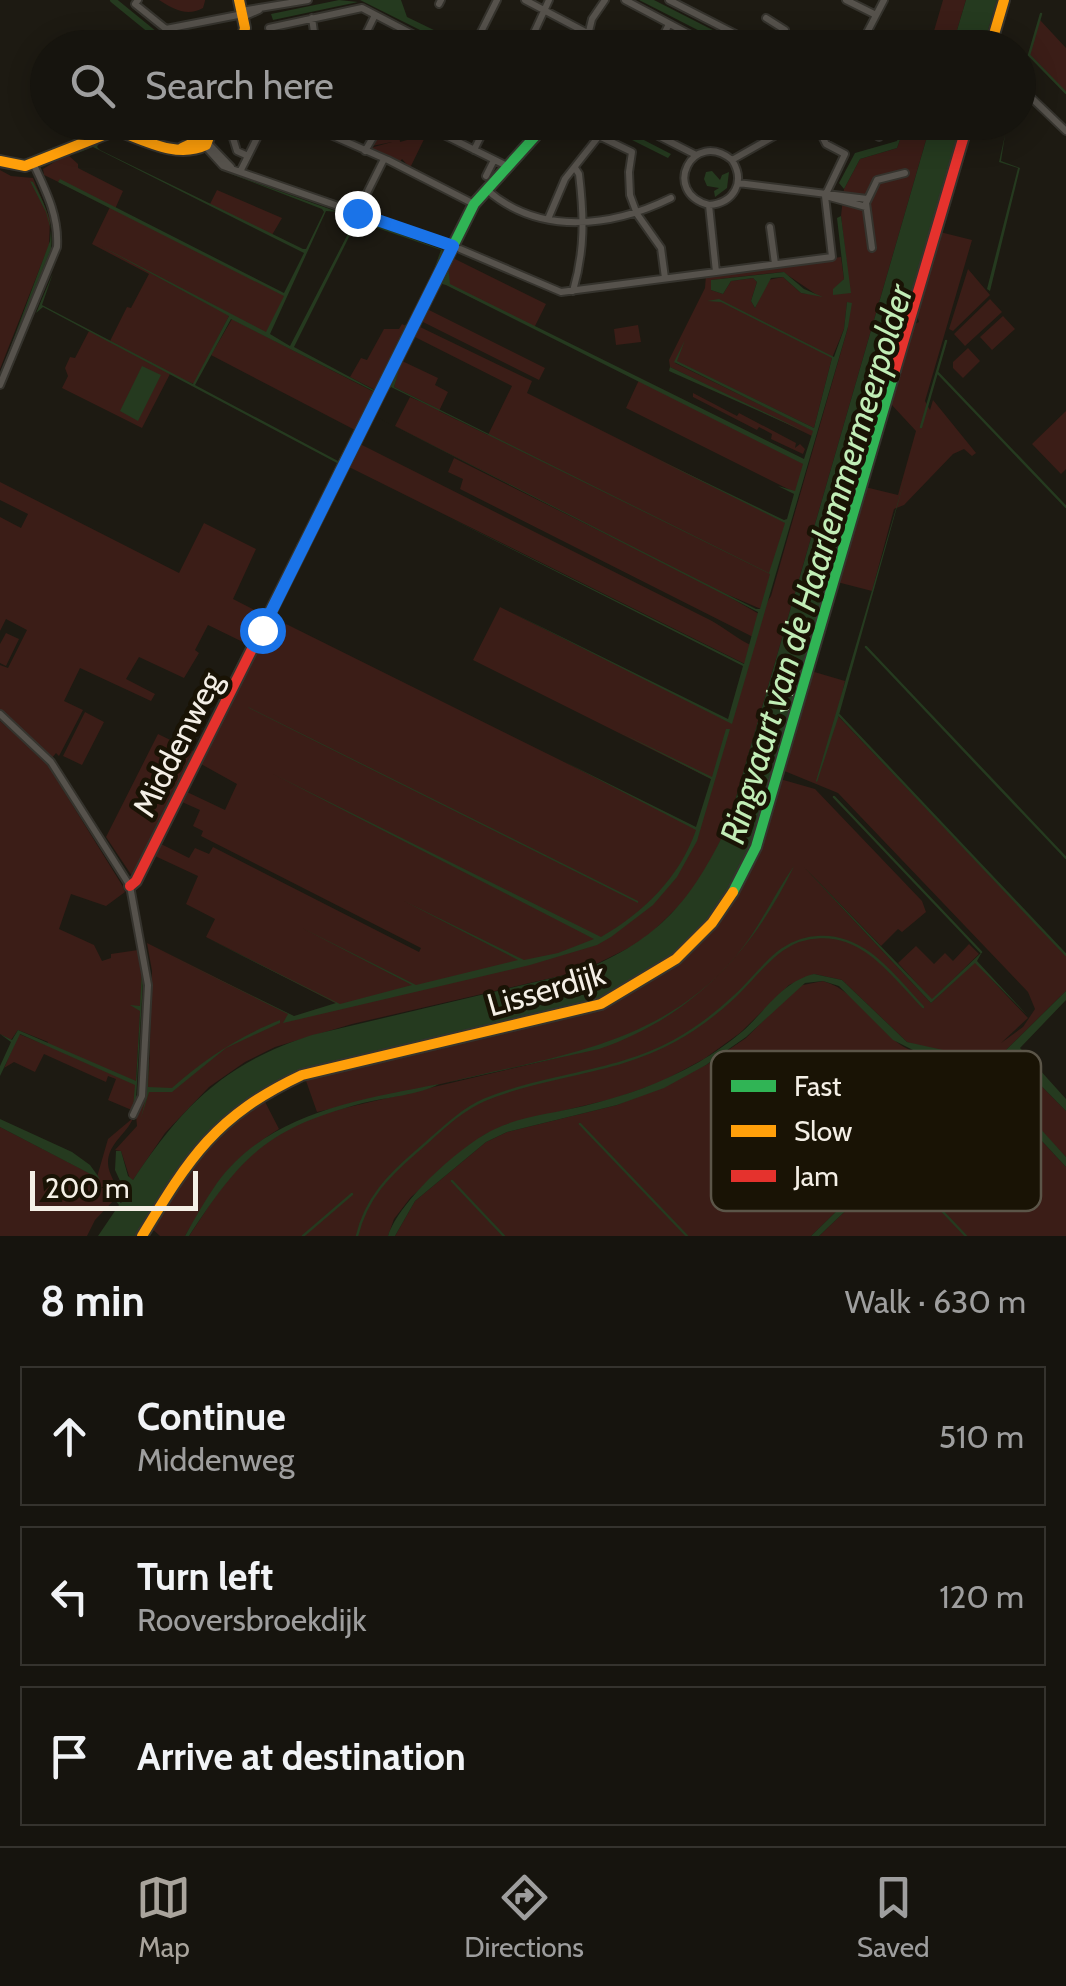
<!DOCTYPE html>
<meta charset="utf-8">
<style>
body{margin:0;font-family:Cabin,sans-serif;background:#1f1d17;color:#f1f3f6}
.scale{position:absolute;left:30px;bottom:25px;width:168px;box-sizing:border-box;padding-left:10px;border:5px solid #f4efe6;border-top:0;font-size:28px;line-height:35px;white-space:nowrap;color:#f4efe6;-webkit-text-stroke:8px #191305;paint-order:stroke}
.stop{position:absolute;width:30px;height:30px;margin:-22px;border:8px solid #1a73e8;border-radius:50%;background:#fff}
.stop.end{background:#1a73e8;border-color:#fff;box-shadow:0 2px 10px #0008}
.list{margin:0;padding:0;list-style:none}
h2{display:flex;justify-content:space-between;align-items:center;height:130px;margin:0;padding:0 40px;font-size:42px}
h2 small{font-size:32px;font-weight:400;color:#9e9e9e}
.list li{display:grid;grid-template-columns:65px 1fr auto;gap:30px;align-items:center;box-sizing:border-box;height:140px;margin:0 20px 20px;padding:0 20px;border:2px solid #35332e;border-radius:0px}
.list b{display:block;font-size:38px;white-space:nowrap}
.list p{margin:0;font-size:32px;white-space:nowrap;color:#9e9e9e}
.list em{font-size:32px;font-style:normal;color:#9e9e9e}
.icon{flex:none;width:55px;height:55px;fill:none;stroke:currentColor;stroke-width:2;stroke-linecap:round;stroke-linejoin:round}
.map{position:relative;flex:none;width:1066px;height:1236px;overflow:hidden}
.search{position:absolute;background:#16140e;box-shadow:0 5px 25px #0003;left:30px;right:30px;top:30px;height:110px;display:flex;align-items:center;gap:25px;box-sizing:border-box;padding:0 35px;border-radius:55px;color:#9e9e9e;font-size:38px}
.sheet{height:610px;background:#16140e}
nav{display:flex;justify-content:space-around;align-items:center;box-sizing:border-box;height:140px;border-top:2px solid #35332e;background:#16140e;font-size:28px;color:#9e9e9e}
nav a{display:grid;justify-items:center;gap:5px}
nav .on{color:#a9a49c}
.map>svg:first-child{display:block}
.green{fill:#3b1d17;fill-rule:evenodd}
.water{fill:#253a1f}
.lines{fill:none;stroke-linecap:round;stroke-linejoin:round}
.stream{stroke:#253a1f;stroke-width:2.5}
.canal{stroke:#253a1f;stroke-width:6}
.ferry{stroke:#c1edb6;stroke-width:2.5;stroke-dasharray:12 10;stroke-linecap:butt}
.street-casing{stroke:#35332d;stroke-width:10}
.fast-casing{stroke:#35332d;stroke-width:14}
.slow-casing{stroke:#35332d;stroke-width:14}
.jam-casing{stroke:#35332d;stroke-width:14}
.street{stroke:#56524c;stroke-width:6}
.fast{stroke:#30b455;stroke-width:10}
.slow{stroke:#ff9f0a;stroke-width:10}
.jam{stroke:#e5322d;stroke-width:10}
.route{stroke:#1a73e8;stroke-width:12}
.labels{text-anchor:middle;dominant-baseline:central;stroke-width:9;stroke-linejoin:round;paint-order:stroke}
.street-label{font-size:32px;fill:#f4efe6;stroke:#191305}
.water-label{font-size:35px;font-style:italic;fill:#c1edb6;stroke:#191305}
.key{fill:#191305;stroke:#5b5548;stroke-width:2.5}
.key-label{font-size:28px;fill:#f4efe6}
</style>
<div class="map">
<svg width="1066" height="1236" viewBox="0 0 1066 1236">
<rect width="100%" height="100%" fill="#1d1a12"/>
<path class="green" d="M159 0H205V1L203 8C187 17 173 9 159 0Z
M943 0H966L952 47 929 48Z
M1040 20 1066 48V92L1029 55Z
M383 123H423L422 126 399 132 400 142 407 140 405 132 424 127 429 129 410 168 402 159 399 163 371 152 370 148 392 142 372 146Z
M906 123H931L728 825 707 869 685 900 643 941 582 971 352 1024 275 1047 245 1062 209 1087 165 1133 133 1180 130 1179 121 1151 115 1150 137 1126 136 1116 144 1094 146 1057 149 1073 152 971 147 943 295 1017 341 1006 206 937 215 919 186 904 198 876 155 856 161 844 189 858 195 848 209 854 213 847 419 952 421 948 201 836 203 831 193 826 200 810 182 802 187 792 225 810 237 784 201 764 274 618 697 828 713 780 473 660 500 607 730 721 747 665 349 467 360 444 712 621C725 628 740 641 753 646L755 638 460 489 463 479 448 472 454 458 632 547 395 426 410 397 438 409 394 387 397 375 390 385 387 384 400 360 438 378 435 385 448 392 439 411 488 435 512 386 413 336 418 326 532 381 527 393 786 523 761 609 719 591 759 614 771 596 848 327 847 302 844 329 832 358 814 428 676 361 681 351 675 363 814 431 812 436 670 367 669 360 705 288 706 275 841 257 844 279 837 287 850 293 841 216 844 189 860 159 897 148ZM783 272 817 295 801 293 783 277 768 280 755 308 751 301 757 282 753 278 731 281 723 294 711 290V280Z
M67 154 78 164V168L123 191 115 209 286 295 266 335 229 316 194 384 170 374 142 428 62 388 68 376 65 368 70 357 75 358 89 331 110 341 127 307 131 308 149 274 92 244 110 207 44 175 43 169Z
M0 170 11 176 33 178 50 219 49 245 0 369Z
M217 190 282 218 272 235 210 204Z
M940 232 972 240 925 401 930 410 933 400 976 453 972 456 964 449 953 454 904 505 894 509 872 591 837 582 865 487 898 495 916 431 890 403 912 325 919 322 916 312Z
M453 258 546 304 534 328 440 282Z
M968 269 990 295 953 331 949 329Z
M990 299 1002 312 965 346 954 334Z
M427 309 545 368 539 380 421 321Z
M1003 316 1015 329 992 350 980 337Z
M232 319 374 392 355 430 211 355Z
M402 324 406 326 375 390 350 377 361 358 367 360 384 329H399Z
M638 325 641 342 616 345 614 329Z
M968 348 980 361 963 378 953 368V362Z
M639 380 804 464 796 493 626 408Z
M693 393 737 416 739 413 796 443 795 448 800 444 805 449 803 454 771 439 772 434 759 427 757 430 693 397Z
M1066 411V469L1061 474 1032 444Z
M0 482 179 573 204 523 256 549 233 599 264 615 249 645 208 625 195 650 199 653 184 678 139 657 126 679 155 694 151 701 80 668 64 701 83 710 59 756 56 753 52 758 0 710V665L8 668 27 630 6 619 0 631V517L21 528 28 514 0 500Z
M6 633 19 639 6 666 0 663V644Z
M811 671 845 681 837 715 1066 955V991L1006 1050 1066 1111V1157L979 1065 907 1042 842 980 814 974 789 985 740 1033 704 1059 661 1082 616 1098 508 1124 484 1135 411 1197 394 1219 388 1236H189L224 1183 264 1142 315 1115 582 1052 317 1112 305 1078 683 958C739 909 751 844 780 779L815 789 922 901 926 912 902 932 898 929 881 946 805 868 931 1003 975 962 1028 1018 1001 1043 1023 1027 1035 1009 1028 992 838 793 782 770Z
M85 712 104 722 82 765 63 756Z
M0 721 44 759 122 885 125 892 106 906 71 894 59 929 94 945 102 961 111 958V954L138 950 142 981 135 1096 137 1105 134 1111 108 1100 116 1079 108 1076 106 1082 44 1054 35 1072 14 1062 4 1068 19 1034 46 1045 48 1042 18 1030 11 1040 0 1034Z
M158 734 195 752 132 876 106 837Z
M969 944 979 954 932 1000 898 963 916 946 934 964 945 953 953 961Z
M823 981C858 991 875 1029 904 1047 927 1061 960 1052 977 1076L811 1236H395L415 1201 486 1142 507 1132 617 1105 706 1065 746 1038 798 986Z
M981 1082 989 1084 1066 1167V1236H819Z
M262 1096 279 1129C235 1155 211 1194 185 1236H160L150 1227 182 1174 218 1131Z
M133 1118C127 1134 108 1143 108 1163 108 1175 118 1184 118 1196L114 1197 115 1199 95 1220 87 1236H0V1127L97 1177 108 1139Z"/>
<path class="water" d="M339 0 358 2 273 20 271 14Z
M360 0H401L407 17 469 47H454Z
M639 0H654L746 47H731Z
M966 0H997L983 47H952Z
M598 123H611L671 154 668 158Z
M903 123H906L897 148 860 159 844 189 839 183 855 153 897 141Z
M931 123H961L763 809 744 864 710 923 665 965 607 999 288 1077C211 1113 178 1166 136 1236H98L119 1205 112 1196 121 1203 127 1196 115 1170 116 1151H121L128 1176 133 1180C183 1105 225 1063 312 1035L582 971C661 938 691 901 728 825Z
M1005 135 1001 161 1020 168 990 291 987 289 1018 168 999 162Z
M100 141 97 147 100 150 303 249H306L324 212 322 209 218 169 338 212 326 211 270 334 290 346 351 228 353 222 345 214 443 250 436 273 433 272 441 250 357 221 294 347 374 390 406 324 409 325 370 404 368 403 373 391 231 319 195 385 338 461 345 448 348 449 323 499H321L337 463 43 307 36 313 53 273 42 305 193 384 229 316 99 245 266 332 284 296 58 182 60 179 284 293 304 253 93 147 73 155Z
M712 171 720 180 722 175 729 172 727 188 715 197 714 191 719 188 707 186 704 179 706 172Z
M18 177 33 182C45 204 54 224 51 249L0 375 50 241 51 230 46 212 30 181Z
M841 216 851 293 833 295V289L844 279 837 218Z
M448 266 450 284 804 459 813 431 674 362 685 340 677 361 814 428 832 358 721 302 707 301 719 299 834 357 844 329 847 302 852 303 848 327 732 724 509 611 728 719 743 666 444 515 744 664 758 612 377 417 756 609H760L770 574 391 387 378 407 401 363 394 387 769 573 785 523 653 457 784 520 787 519 794 494 778 486 795 491 803 464 446 285 442 284 439 291Z
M784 272 804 289 823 297 801 293 783 277 771 278 755 308 751 301 757 282 753 278 731 281 723 294 711 290V280Z
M142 366 161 375 138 421 120 411Z
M670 367 808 433 669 371Z
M905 478 839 715 817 782 816 781Z
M248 707 638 901V903L249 708Z
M726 729H730L697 841 677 877 653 905 611 937 597 945 530 965 283 1023 288 1014 157 949 294 1016 336 1003 205 937 340 1004 412 985 302 928 416 985 518 960 404 901 524 960 558 953 594 939 273 774 601 937C643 913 680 877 696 830L563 761 696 827 711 779 619 732 712 777Z
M794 866C753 952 690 1018 599 1049L445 1083C553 1056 659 1047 736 956 759 929 774 894 794 866Z
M804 867 932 999 982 952 977 961 1027 1015 975 963 931 1003Z
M139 950 143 982 136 1100 133 1108 135 1085 20 1034 0 1076V1066L11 1042 0 1034 12 1040 18 1030 136 1081 140 1011 130 1005 140 1006 142 968Z
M814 974 842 980 907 1042 952 1052 988 1071 1066 1157V1167L989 1084 981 1082 819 1236H811L977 1075 962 1063 919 1053 893 1040 839 986 823 981 805 983 746 1037 706 1065 664 1088 617 1105 507 1132 486 1142 415 1201 395 1236H388C399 1201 462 1144 495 1129 522 1116 555 1113 584 1106 625 1096 662 1083 699 1062 714 1053 730 1042 743 1031 765 1011 783 981 814 974Z
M152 978 148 1087 172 1088C206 1058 238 1037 280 1020V1023L226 1048 172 1092H149L141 1118 146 1097Z
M1066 991V1000L1020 1048 1066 1099V1111L1006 1050Z
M439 1084C419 1095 387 1097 363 1103 268 1128 242 1155 189 1236H185C195 1218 205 1200 217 1183 269 1112 359 1100 439 1084Z
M0 1119 72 1152 90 1165 100 1179 0 1127Z"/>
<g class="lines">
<path class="stream" d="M1041 14 1029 55 1066 93
M937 372 1066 507
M921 427 946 341
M866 647 1066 858
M839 715 1066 955
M834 797 981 952
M580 1124 687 1236
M906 1173 966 1236
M452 1181 504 1236
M303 1236 352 1194
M357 1236C366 1198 389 1175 417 1151 438 1133 459 1111 484 1100 546 1074 614 1074 674 1041 696 1029 717 1013 735 996 762 971 779 938 820 937 866 935 895 978 923 1007"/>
<path class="canal" d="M113 0 172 48"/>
<path class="ferry" d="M785 622 815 627
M766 691 795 695
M759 717 791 708"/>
<g class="street-casing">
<path id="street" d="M138 0 135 4 166 29 238 15 243 17 259 10
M525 0 589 34
M625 0 715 48
M669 0 763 48
M846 0 876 15
M439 4 441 0
M241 11 308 0
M766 18 785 30 778 48
M269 28 362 8 439 48
M251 48 256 36
M307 48 314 32 312 18
M359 48 375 15
M482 48 475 44 497 0
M527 48 549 0
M585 48 592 19 605 0
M657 48 669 24
M859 48 884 0
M1018 85 1066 131
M228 122 237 151 248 156
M301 122 388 160 474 204
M428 122 436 131 507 166
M631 122 696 155
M852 122 879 137
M205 140 231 167
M204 145 223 166 453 246
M474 150 488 122
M365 151 382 122
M241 170 265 122
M486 176 494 160
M738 183 867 199
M487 190C540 236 612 227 671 198
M826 196 866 207
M709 205C660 192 693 128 732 160
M357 213 383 161
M548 219 565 179 599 136 632 152 629 172 630 195 637 214 661 248 665 278
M770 227 775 264
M872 248 866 203 877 180 905 173
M460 249 561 292 716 272 709 205C734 203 746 182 732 160L799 122
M716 272 832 257 825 196 845 154 826 144 815 122
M573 291C585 250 584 216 579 174L575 168
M0 385 57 247C59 216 46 191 33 163
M0 714 51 762 130 886 148 985 142 1096 133 1115"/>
</g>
<g class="fast-casing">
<path id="fast" d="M303 547 474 204 548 122
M733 892 756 847 895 370"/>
</g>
<g class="slow-casing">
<path id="slow" d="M239 0 245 28 240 48
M990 48 1004 0
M182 148 201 139 203 122
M0 161 25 166 116 130C144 140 177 159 206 145L210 134 209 122
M142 1236C190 1157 215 1116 302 1075L601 1004 676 959 712 923 733 892"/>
</g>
<g class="jam-casing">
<path id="jam" d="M895 370 968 122
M130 886 136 881 303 547"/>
</g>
<use href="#street" class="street"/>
<use href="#fast" class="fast"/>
<use href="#slow" class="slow"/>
<use href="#jam" class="jam"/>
</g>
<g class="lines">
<path class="route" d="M262 630 453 246 357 213"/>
</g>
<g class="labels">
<g class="street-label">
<text transform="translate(177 744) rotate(-63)">Middenweg</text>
<text transform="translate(546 989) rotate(-16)">Lisserdijk</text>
</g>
<g class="water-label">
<text transform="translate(816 564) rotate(-73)">Ringvaart van de Haarlemmermeerpolder</text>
</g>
</g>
<rect x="711" y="1051" width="330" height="160" rx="15" class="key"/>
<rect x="731" y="1080" width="45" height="12" fill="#30b455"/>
<rect x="731" y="1125" width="45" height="12" fill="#ff9f0a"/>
<rect x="731" y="1170" width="45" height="12" fill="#e5322d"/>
<g class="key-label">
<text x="794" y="1096">Fast</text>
<text x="794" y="1141">Slow</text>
<text x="794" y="1186">Jam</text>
</g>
</svg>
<div class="scale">200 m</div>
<div class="stop" style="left:262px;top:630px"></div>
<div class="stop end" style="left:357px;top:213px"></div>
<div class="search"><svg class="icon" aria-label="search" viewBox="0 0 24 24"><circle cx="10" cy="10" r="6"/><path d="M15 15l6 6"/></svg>Search here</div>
</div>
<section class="sheet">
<h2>8 min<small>Walk · 630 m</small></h2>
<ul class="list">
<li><svg class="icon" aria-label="ahead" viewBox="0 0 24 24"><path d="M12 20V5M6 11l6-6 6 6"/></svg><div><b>Continue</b><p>Middenweg</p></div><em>510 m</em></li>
<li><svg class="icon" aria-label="left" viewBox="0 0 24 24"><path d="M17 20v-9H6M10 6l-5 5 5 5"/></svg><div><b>Turn left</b><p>Rooversbroekdijk</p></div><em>120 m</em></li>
<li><svg class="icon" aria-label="arrive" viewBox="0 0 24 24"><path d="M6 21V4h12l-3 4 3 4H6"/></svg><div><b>Arrive at destination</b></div></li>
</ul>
</section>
<nav>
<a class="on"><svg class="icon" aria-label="map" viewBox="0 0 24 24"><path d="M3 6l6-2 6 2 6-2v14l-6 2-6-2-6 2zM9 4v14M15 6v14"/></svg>Map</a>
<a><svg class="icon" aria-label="directions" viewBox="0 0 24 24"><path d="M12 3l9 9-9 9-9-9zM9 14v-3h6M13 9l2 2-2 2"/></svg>Directions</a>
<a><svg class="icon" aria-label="saved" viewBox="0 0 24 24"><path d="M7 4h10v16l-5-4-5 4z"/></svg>Saved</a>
</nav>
